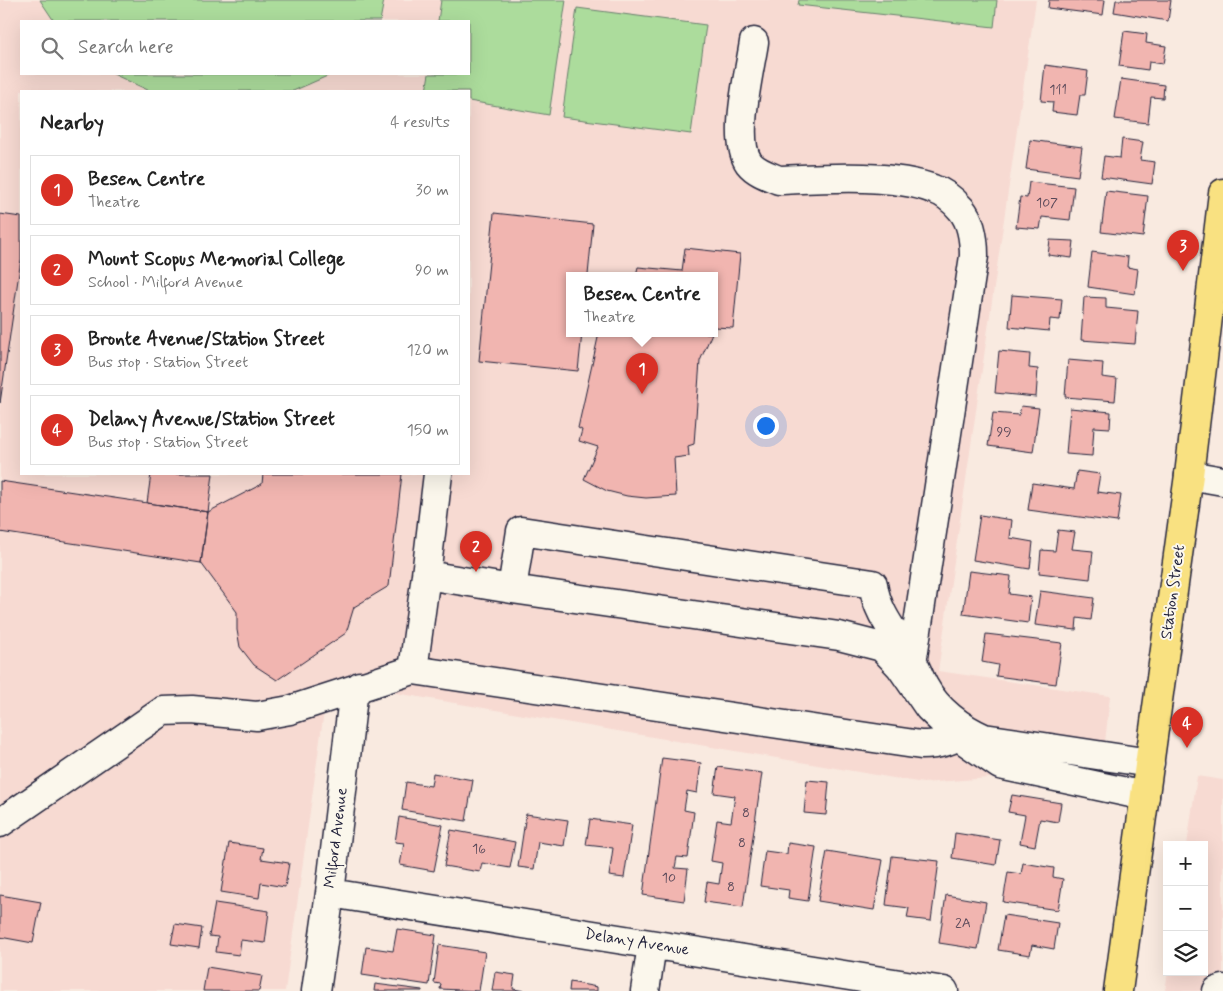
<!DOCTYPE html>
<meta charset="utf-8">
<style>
body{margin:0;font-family:Mynerve,sans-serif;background:#f6f6f6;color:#222}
.controls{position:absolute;right:15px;bottom:15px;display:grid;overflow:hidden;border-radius:0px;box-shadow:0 5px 20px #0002}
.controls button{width:45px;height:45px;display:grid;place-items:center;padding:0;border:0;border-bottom:1px solid #e0e0e0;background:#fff;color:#222;font:25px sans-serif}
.you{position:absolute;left:765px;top:425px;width:18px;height:18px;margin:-12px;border:4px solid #fff;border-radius:50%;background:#1a73e8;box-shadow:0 0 0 8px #1a73e833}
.badge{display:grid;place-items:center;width:32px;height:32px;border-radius:50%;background:#d93025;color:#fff;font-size:16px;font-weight:700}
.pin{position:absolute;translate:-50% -41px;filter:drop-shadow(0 1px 2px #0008)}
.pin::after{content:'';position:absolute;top:26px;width:18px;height:15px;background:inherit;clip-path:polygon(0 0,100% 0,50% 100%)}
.popup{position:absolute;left:566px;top:272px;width:152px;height:65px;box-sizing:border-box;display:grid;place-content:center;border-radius:0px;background:#fff;filter:drop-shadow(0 1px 4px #0005);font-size:16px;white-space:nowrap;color:#767676}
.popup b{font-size:19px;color:#222}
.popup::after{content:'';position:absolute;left:50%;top:100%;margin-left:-10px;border:10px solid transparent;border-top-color:#fff}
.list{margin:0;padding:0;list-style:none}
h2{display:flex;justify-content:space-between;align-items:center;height:65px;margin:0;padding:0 20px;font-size:21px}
h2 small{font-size:16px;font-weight:400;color:#767676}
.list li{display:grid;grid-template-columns:32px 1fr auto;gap:15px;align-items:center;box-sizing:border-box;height:70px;margin:0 10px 10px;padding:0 10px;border:1px solid #e0e0e0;border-radius:0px}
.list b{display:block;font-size:19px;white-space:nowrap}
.list p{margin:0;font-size:16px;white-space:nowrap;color:#767676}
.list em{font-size:16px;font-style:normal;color:#767676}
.icon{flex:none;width:28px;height:28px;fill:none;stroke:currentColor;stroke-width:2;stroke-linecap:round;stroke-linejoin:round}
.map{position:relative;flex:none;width:1223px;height:991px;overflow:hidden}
.search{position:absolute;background:#fff;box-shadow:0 5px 20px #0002;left:20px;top:20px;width:450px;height:55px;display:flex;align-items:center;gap:12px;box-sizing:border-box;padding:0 18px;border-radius:0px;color:#767676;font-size:19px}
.panel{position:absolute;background:#fff;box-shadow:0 5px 20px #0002;left:20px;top:90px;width:450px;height:385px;border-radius:0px}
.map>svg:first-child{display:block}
.built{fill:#f7dad2;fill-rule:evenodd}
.green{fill:#acdc9c;stroke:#677f6c}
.building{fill:#f1b5b0;stroke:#22223b}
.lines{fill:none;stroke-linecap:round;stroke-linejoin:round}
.minor-casing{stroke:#22223b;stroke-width:31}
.major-casing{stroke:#22223b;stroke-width:31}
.minor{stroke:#fbf7ec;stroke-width:28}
.major{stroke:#f9e181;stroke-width:28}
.labels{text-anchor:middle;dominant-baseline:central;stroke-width:4;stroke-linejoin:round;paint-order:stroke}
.number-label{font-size:14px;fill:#564758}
.street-label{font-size:16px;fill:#22223b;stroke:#fbf7ec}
</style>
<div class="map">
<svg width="1223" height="991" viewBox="0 0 1223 991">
<rect width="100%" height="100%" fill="#f9eae0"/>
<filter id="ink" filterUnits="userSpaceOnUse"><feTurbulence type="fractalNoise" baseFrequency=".02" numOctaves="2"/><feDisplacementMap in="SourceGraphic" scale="10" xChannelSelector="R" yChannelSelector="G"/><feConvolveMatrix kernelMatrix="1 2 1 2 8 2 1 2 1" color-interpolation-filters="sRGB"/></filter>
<g filter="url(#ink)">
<path class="built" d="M0 0H1036L938 671 1110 696 1099 799 1016 776 923 783 372 689 325 704 285 991H0ZM21 21H469V74H21ZM21 91H469V474H21ZM570 275H714V333H570Z
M1197 776 1223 780V991H1165L1168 972H1204V845H1187Z"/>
<path class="green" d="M40 0H384L380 21H54Z
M441 0H566L549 115 469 101V91H426L429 74H469V21H438Z
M799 0H997L994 27 798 5Z
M577 8 706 25 691 134 562 117Z
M113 74H332L293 91H150Z"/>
<path class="building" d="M1049 0H1105L1103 15 1048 8Z
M1116 0H1171L1168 21 1114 12Z
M1124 31 1147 34 1146 43 1166 46 1163 64 1149 62 1148 70 1119 66Z
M1045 65 1088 71 1085 95H1080L1077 115 1052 112 1053 102 1041 101Z
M1121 79 1164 85 1163 98 1151 97 1148 123 1115 119Z
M1122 139 1143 142 1140 160 1155 162 1152 184 1101 177 1104 156 1120 158Z
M1030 140 1082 147 1078 176 1026 169Z
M1029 182 1074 187 1070 220 1042 217 1040 229 1016 227 1020 197 1027 198Z
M1106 191 1148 196 1143 237 1101 232Z
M494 213 593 224 588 275H570V333H582L578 371 479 361Z
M0 214 21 217V259L0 403Z
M1050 240 1074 241 1072 258 1048 255Z
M685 248 740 254 733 328 714 327V275H636L638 267 682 271Z
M1092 252 1128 257 1127 267 1138 269 1135 294 1088 287Z
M1012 295 1062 299 1060 320 1050 319 1049 331 1009 327Z
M1084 297 1106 298V308L1138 311 1135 344 1081 340Z
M599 333H712L700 361 694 444 688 446 689 456 674 458 676 496 646 498 627 496 607 491 584 479 598 447 579 441 582 430 578 428Z
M999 351 1030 354 1029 368 1038 369 1036 397 995 393Z
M1068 360 1103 363 1102 377 1117 379 1115 401 1065 397Z
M1021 406 1039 408 1033 452 988 446 993 413 1019 415Z
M1070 408 1111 412 1110 428 1094 427 1092 456 1066 454Z
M1077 471 1100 474 1097 492 1121 495 1117 522 1028 510 1032 483 1074 489Z
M151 474H213L208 512 147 503Z
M263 474H402L389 586 354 607 346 633 277 680 254 665 240 647 237 630V612L201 563 208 512 262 484Z
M0 481 208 512 201 563 0 532Z
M980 515 1012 520 1010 538 1033 542 1030 569 973 560Z
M1058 530 1075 532 1072 549 1093 551 1090 579 1039 573 1041 550 1055 551Z
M969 571 1011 576 1009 594 1031 597 1028 623 963 614Z
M1040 591 1094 598 1091 620 1077 618 1076 630 1035 625Z
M986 634 1062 643 1056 684 996 676 998 665 982 662Z
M662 758 701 763 697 793 687 791 684 810 694 812 688 858 677 857 675 868 688 869 684 901 643 895Z
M718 767 762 773 743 907 704 902 707 882 719 884 722 863 711 861 717 820 731 822 735 796 714 793Z
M433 773 473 780 466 821 402 810 406 782 431 786Z
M807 780 829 782 826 815 804 813Z
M1012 795 1061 803 1058 822 1040 819 1035 846 1020 843 1025 815 1008 812Z
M526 814 568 820 564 846 538 842 534 869 518 867Z
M399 817 443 825 434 871 400 865 404 843 395 842Z
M590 819 632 825 624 878 609 876 613 848 586 845Z
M451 830 515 842 510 868 482 863 480 872 444 866Z
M955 833 1000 840 996 865 952 858Z
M229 843 263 848 261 859 289 863 285 887 261 883 259 898 221 892Z
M788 843 816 847 808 901 788 898 789 890 760 886 765 851 787 854Z
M827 851 883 860 874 910 818 901Z
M892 856 939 861 931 921 907 918 909 908 886 905Z
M1023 863 1054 868 1053 877 1063 879 1058 910 1003 902 1008 872 1021 874Z
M0 895 41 902 33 943 0 937Z
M946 895 986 902 978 949 939 943Z
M215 903 269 911 265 943 241 940 239 955 216 952 218 937 209 936Z
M1004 915 1058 923 1054 949 1032 945 1030 955 998 950Z
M175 924 202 928 199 948 171 944Z
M397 929 436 935 429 985 362 975 366 947 393 951Z
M439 945 485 952 479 991 440 989 441 984 434 983Z
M207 967 262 976 259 991H203Z
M495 972 515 975 513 989 525 991H492Z
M570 982 597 987V991H569Z
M375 984 422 990V991H374Z"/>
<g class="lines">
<g class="minor-casing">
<path id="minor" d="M754 42C750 70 732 140 749 163 756 172 769 176 779 180 823 178 893 173 933 189 943 192 954 201 961 209 972 222 974 240 974 256L911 670
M438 474 426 575 512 589
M1189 475 1223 481
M413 670 426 575
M1145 796 1000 765 958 736 929 708 900 666 882 647 839 636 512 589 521 531 873 584C877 614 896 634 911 659 916 667 919 677 924 686 937 710 961 728 984 738L1150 763
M0 823 163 711 192 710 257 716 290 710 413 670 921 745C938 745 952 742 965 730
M330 893 944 991
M316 991 330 893 353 697 360 686
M645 991 652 945
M1217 991 1223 989"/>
</g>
<g class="major-casing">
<path id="major" d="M1118 991 1189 475 1223 193"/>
</g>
<use href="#minor" class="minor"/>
<use href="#major" class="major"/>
</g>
</g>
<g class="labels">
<g class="number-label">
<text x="1058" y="90">111</text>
<text x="1047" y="203">107</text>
<text x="1004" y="432">99</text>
<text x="746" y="813">8</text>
<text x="742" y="843">8</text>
<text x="479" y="849">16</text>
<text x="669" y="878">10</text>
<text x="731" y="887">8</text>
<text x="963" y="923">2A</text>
</g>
<g class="street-label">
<text transform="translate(1173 592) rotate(-82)">Station Street</text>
<text transform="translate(336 838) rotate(-83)">Milford Avenue</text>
<text transform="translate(637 942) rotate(9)">Delany Avenue</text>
</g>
</g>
</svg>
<div class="controls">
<button>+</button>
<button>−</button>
<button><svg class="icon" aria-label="layers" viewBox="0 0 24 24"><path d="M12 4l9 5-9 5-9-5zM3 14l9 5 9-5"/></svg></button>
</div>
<div class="you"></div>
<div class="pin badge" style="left:642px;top:394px">1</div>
<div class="popup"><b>Besen Centre</b>Theatre</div>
<div class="pin badge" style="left:476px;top:572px">2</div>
<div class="pin badge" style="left:1183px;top:271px">3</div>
<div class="pin badge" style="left:1187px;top:748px">4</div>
<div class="search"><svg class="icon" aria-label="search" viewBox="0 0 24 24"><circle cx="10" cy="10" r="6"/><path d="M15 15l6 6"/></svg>Search here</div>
<section class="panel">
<h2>Nearby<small>4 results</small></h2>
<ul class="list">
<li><span class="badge">1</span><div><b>Besen Centre</b><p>Theatre</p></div><em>30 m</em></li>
<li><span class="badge">2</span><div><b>Mount Scopus Memorial College</b><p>School · Milford Avenue</p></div><em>90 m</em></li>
<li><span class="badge">3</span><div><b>Bronte Avenue/Station Street</b><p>Bus stop · Station Street</p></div><em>120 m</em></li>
<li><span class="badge">4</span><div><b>Delany Avenue/Station Street</b><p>Bus stop · Station Street</p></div><em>150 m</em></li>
</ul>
</section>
</div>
